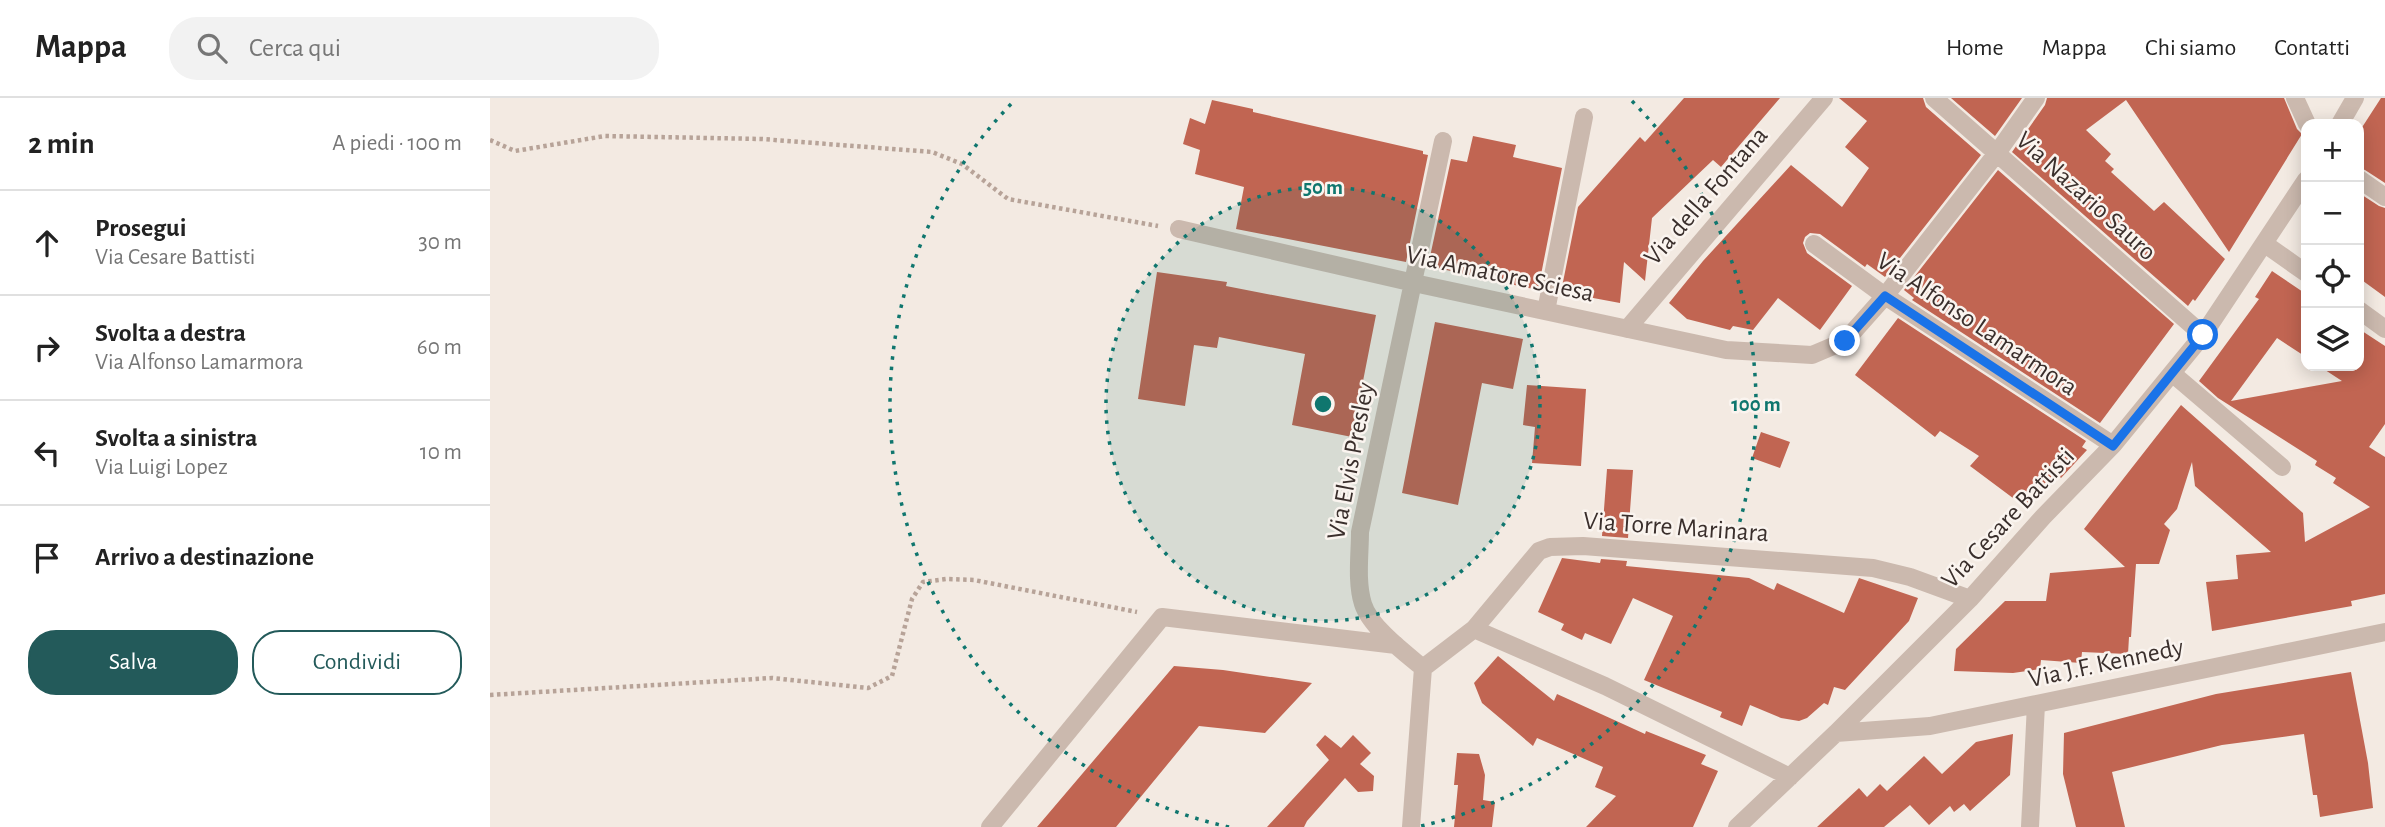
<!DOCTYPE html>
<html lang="it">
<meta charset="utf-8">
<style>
body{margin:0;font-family:"Alegreya Sans",sans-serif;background:#f2f2f2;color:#222}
.controls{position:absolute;right:21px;top:21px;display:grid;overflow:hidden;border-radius:14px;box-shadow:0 4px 18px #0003}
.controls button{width:63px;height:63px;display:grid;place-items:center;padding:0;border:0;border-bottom:2px solid #e0e0e0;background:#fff;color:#222;font:35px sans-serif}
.stop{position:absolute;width:21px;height:21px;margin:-16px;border:5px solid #1a73e8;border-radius:50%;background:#fff}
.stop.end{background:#1a73e8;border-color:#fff;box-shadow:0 2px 7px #0008}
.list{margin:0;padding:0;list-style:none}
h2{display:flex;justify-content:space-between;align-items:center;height:91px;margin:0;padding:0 28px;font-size:30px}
h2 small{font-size:23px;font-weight:400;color:#767676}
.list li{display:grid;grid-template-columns:46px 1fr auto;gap:21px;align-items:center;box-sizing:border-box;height:105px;padding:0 28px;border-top:2px solid #e0e0e0}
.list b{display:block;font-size:26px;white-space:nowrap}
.list p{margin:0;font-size:23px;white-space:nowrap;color:#767676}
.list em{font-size:23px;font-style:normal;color:#767676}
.actions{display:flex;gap:14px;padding:21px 28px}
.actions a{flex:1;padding:16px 0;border:2px solid #235a5a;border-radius:28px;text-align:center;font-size:24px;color:#235a5a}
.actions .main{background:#235a5a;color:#fff}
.icon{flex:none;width:38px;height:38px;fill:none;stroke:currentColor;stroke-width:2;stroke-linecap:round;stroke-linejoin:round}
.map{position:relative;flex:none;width:1895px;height:729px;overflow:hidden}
header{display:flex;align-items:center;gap:42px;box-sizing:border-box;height:98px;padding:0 35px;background:#fff;border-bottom:2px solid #e0e0e0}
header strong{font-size:33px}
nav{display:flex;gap:38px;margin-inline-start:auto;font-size:24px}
.search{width:490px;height:63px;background:#f2f2f2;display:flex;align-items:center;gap:18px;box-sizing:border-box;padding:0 24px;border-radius:28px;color:#767676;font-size:26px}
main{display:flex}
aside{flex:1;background:#fff}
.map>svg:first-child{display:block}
.building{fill:#c16552}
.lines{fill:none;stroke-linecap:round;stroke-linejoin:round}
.path{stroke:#b7a398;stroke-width:4.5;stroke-dasharray:3.5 3.5;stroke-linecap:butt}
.minor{stroke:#cbb9ae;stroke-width:18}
.route{stroke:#1a73e8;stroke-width:9}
.ring{fill:none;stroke:#0f766e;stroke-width:3.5;stroke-dasharray:3.5 7}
.labels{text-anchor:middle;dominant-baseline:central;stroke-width:5;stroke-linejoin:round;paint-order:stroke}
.street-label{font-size:26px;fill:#3a2f2c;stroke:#faf4ef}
.centre{fill:#0f766e;stroke:#faf4ef;stroke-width:3.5}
.ring-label{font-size:21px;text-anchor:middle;font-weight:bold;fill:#0f766e;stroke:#faf4ef;stroke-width:5;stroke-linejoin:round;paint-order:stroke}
</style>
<header>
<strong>Mappa</strong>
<div class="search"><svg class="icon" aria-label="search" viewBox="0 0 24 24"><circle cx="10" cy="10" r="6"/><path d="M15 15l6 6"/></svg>Cerca qui</div>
<nav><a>Home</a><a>Mappa</a><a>Chi siamo</a><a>Contatti</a></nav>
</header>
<main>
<aside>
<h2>2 min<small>A piedi · 100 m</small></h2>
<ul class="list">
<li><svg class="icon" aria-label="ahead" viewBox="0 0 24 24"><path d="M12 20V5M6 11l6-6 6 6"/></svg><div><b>Prosegui</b><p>Via Cesare Battisti</p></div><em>30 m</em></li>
<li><svg class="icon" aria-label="right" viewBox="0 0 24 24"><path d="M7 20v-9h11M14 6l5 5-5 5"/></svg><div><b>Svolta a destra</b><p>Via Alfonso Lamarmora</p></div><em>60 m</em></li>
<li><svg class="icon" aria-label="left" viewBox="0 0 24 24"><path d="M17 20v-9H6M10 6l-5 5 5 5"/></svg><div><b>Svolta a sinistra</b><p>Via Luigi Lopez</p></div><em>10 m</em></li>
<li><svg class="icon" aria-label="arrive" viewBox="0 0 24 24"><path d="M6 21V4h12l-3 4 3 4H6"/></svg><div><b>Arrivo a destinazione</b></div></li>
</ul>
<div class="actions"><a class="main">Salva</a><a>Condividi</a></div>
</aside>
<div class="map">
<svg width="1895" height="729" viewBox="0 0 1895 729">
<rect width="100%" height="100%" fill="#f3eae2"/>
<path class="building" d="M1194 0H1290L1231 69 1223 62 1162 120 1155 183 1134 164 1130 205 1071 194 1088 109 1150 39 1155 44Z
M1349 0H1433L1436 9 1491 57 1395 179 1377 166 1375 169 1330 136 1320 135 1315 139 1313 145 1317 155 1362 188 1330 232 1288 200 1263 232 1243 228 1240 232 1197 221 1179 205 1213 163 1301 67 1352 109 1379 70 1355 49 1377 23Z
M1461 0H1532L1505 38Z
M1557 0H1794L1807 31 1812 36 1739 154 1636 2 1596 32 1621 56 1615 63 1624 71 1621 74 1664 113 1674 104 1735 161 1705 203 1703 201 1698 208 1522 54 1555 7Z
M1891 0H1895V85L1875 72 1869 70V34Z
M722 2 763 11V14L933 53V56L938 57 916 164 746 131 754 89 705 76 710 52 693 46 700 20 715 26Z
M983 38 1026 47 1023 59 1072 70 1048 192 938 168 961 61 977 64Z
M1508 72 1684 226 1610 325 1422 202 1424 200 1414 192Z
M1869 95 1889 108 1895 110V199L1869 180Z
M1782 173 1816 196V259L1787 240 1741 303 1852 283 1829 268H1869V231L1895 248V326L1879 349 1895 359V496L1861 503 1862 508 1722 533 1716 484 1748 481 1746 457 1781 454 1705 388 1702 364 1687 411 1674 426 1680 432 1669 466H1646L1641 539H1639L1638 556 1592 554 1591 565 1551 562 1550 571 1523 575 1464 573 1466 551 1515 503H1556L1560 475 1635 469 1594 431 1691 307 1813 415 1815 444 1880 409 1843 385 1846 380 1825 367 1827 363 1728 300 1709 283 1769 201 1765 199Z
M667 174 737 184 736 188 886 217 862 339 802 327 815 256 729 239 727 250 704 247 695 308 648 301Z
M1408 220 1596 343 1592 349 1597 352 1571 380 1567 376 1535 409 1480 368 1489 358 1450 333 1445 339 1365 277Z
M945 224 1033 241 1023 291 992 285 968 407 912 395Z
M1037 287 1096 291 1091 368 1042 365 1045 329 1033 327Z
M1271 334 1300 344 1290 370 1262 360Z
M1117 371 1143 372 1138 440 1112 438Z
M1072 460 1110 465 1111 461 1137 463 1136 468 1259 480 1284 492 1287 485 1354 515 1369 480 1428 500 1419 523 1355 592 1344 589 1338 607 1334 605 1317 620 1309 623 1291 620 1260 607 1252 628 1230 619 1232 614 1154 582 1183 518 1143 500 1121 546 1095 535 1092 542 1071 532 1074 526 1048 514Z
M1008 558 1064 603 1067 596 1155 636 1156 633 1216 657 1211 666 1228 673 1203 729H1096L1126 698 1105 689 1113 669 1047 640 1043 648 992 605 984 585Z
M684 568 733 572 822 585 775 635 709 628 626 729H547Z
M1861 574 1878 665 1883 710 1830 719 1827 697H1823L1814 636 1732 647 1622 674 1635 729H1586L1573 676 1574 635 1726 596Z
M1523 636 1520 677 1480 713 1474 706 1464 714 1460 708 1439 727 1420 707 1394 729H1327L1369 690 1377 699 1390 686 1397 693 1434 658 1452 676 1486 644Z
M835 637 851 650 863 637 881 655 870 666 884 678 883 693 868 694 855 680 817 723 814 729H777L839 662 826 647Z
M967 655 989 656 995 677 993 702 1005 704 1002 729H964L968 687H964Z"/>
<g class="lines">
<path class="path" d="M0 42 25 53 115 38 272 41 442 54 472 66 518 101 668 128
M0 597 282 580 378 590 402 578 422 501 433 484 456 481 484 482 647 514"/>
<path class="minor" d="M1444 0 1713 237
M1805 0 1817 26
M1850 26 1865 0
M1869 81 1895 99
M689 131 924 185 1236 252 1322 257 1355 243 1395 198 1507 55 1546 0
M1324 146 1395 198 1623 347
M1775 146 1816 175
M1869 212 1895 231
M1056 213 1094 19
M1137 231 1334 0
M1683 276 1792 369
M984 531 1115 588 1300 679
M933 570 984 531 1049 453 1060 449 1093 448 1383 470 1420 479 1480 501
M933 570C915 555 880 529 873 506 866 484 870 456 870 434L953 43
M1346 635 1440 628 1895 534
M500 729 672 519 906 547
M921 729 933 570
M1247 729 1346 635 1480 501 1553 419 1623 347 1713 237 1816 82
M1540 729 1546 606"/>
</g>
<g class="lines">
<path class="route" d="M1355 243 1395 198 1623 348 1713 237"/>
</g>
<circle cx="833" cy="306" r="217" fill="#0f766e" fill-opacity=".12"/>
<g class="ring">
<circle cx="833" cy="306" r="217"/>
<path d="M739 729A433 433 0 0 1 524 3M1142 3A433 433 0 0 1 927 729"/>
</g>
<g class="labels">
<g class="street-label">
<text transform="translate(1216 98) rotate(-49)">Via della Fontana</text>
<text transform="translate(1596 98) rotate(42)">Via Nazario Sauro</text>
<text transform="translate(1010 176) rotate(12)">Via Amatore Sciesa</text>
<text transform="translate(1487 226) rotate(34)">Via Alfonso Lamarmora</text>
<text transform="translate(861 363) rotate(-79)">Via Elvis Presley</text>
<text transform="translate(1518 420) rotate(-47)">Via Cesare Battisti</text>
<text transform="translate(1186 429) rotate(4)">Via Torre Marinara</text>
<text transform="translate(1616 565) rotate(-12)">Via J.F. Kennedy</text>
</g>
</g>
<circle cx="833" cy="306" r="10" class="centre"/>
<g class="ring-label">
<text x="833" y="96">50 m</text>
<text x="1266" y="313">100 m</text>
</g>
</svg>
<div class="controls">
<button>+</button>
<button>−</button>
<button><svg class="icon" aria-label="locate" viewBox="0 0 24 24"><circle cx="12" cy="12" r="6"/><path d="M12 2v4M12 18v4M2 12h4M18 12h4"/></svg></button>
<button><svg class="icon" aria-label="layers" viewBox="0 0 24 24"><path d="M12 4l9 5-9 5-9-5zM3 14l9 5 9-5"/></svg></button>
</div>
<div class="stop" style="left:1713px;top:237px"></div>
<div class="stop end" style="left:1355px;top:243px"></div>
</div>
</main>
